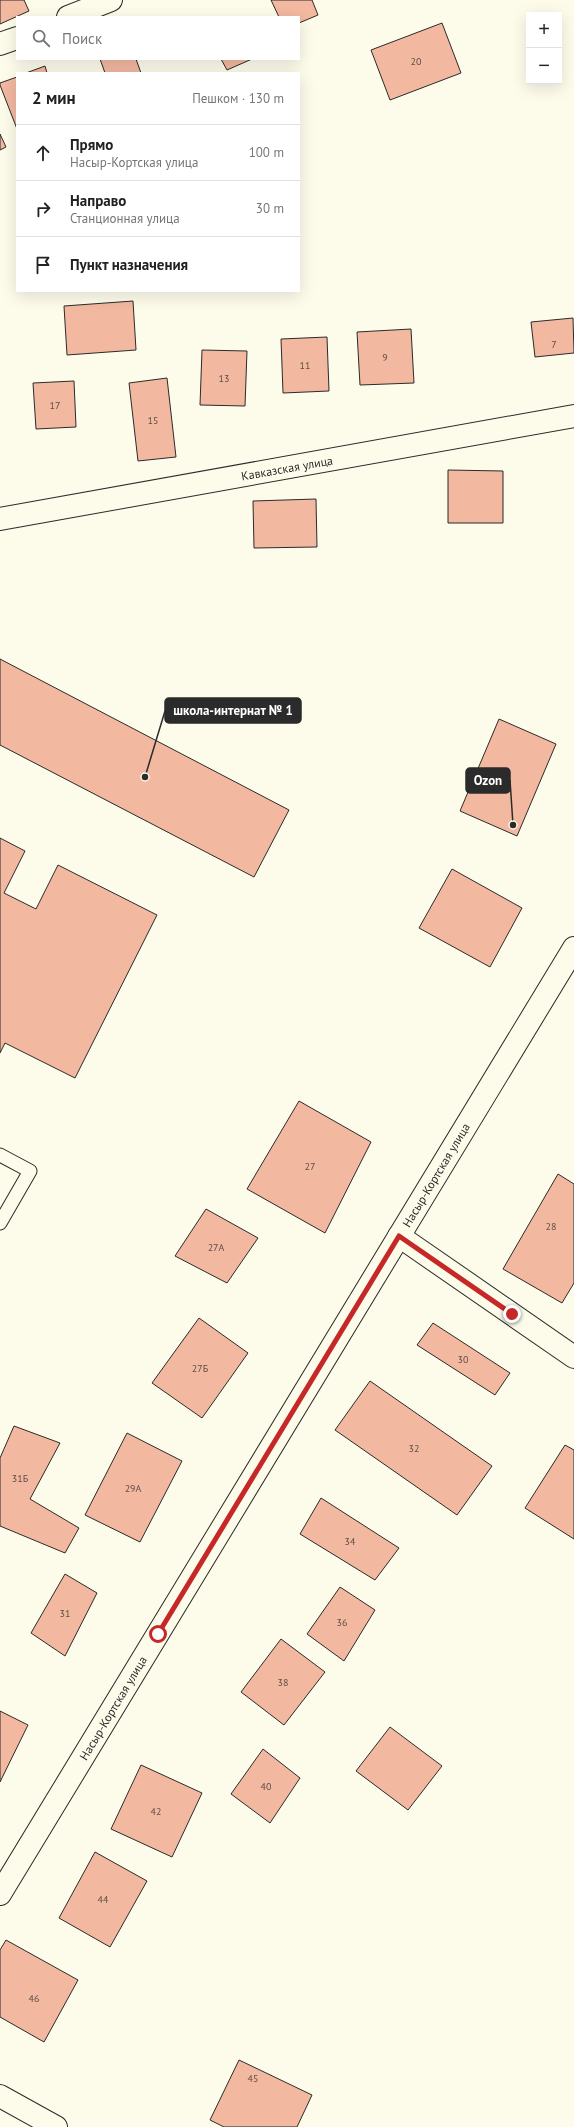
<!DOCTYPE html>
<html lang="ru">
<meta charset="utf-8">
<style>
body{margin:0;font-family:"PT Sans",sans-serif;background:#f6f6f6;color:#222}
.controls{position:absolute;right:12px;top:12px;display:grid;overflow:hidden;border-radius:0px;box-shadow:0 4px 16px #0002}
.controls button{width:36px;height:36px;display:grid;place-items:center;padding:0;border:0;border-bottom:1px solid #e0e0e0;background:#fff;color:#222;font:20px sans-serif}
.stop{position:absolute;width:12px;height:12px;margin:-9px;border:3px solid #c62828;border-radius:50%;background:#fff}
.stop.end{background:#c62828;border-color:#fff;box-shadow:0 1px 4px #0008}
.list{margin:0;padding:0;list-style:none}
h2{display:flex;justify-content:space-between;align-items:center;height:52px;margin:0;padding:0 16px;font-size:17px}
h2 small{font-size:13px;font-weight:400;color:#767676}
.list li{display:grid;grid-template-columns:26px 1fr auto;gap:12px;align-items:center;box-sizing:border-box;height:56px;padding:0 16px;border-top:1px solid #e0e0e0}
.list b{display:block;font-size:15px;white-space:nowrap}
.list p{margin:0;font-size:13px;white-space:nowrap;color:#767676}
.list em{font-size:13px;font-style:normal;color:#767676}
.icon{flex:none;width:22px;height:22px;fill:none;stroke:currentColor;stroke-width:2;stroke-linecap:round;stroke-linejoin:round}
.map{position:relative;flex:none;width:574px;height:2127px;overflow:hidden}
.search{position:absolute;background:#fff;box-shadow:0 4px 16px #0002;left:16px;top:16px;width:284px;height:44px;display:flex;align-items:center;gap:10px;box-sizing:border-box;padding:0 14px;border-radius:0px;color:#767676;font-size:15px}
.panel{position:absolute;background:#fff;box-shadow:0 4px 16px #0002;left:16px;top:72px;width:284px;height:220px;border-radius:0px}
.map>svg:first-child{display:block}
.building{fill:#f2b8a0;stroke:#2b2b2b}
.lines{fill:none;stroke-linecap:round;stroke-linejoin:round}
.service-casing{stroke:#2b2b2b;stroke-width:15}
.minor-casing{stroke:#2b2b2b;stroke-width:24}
.tertiary-casing{stroke:#2b2b2b;stroke-width:24}
.primary-casing{stroke:#2b2b2b;stroke-width:24}
.service{stroke:#fdfbea;stroke-width:13}
.minor{stroke:#fdfbea;stroke-width:22}
.tertiary{stroke:#fdfbea;stroke-width:22}
.primary{stroke:#fdfbea;stroke-width:22}
.route{stroke:#c62828;stroke-width:5}
.labels{text-anchor:middle;dominant-baseline:central;stroke-width:3;stroke-linejoin:round;paint-order:stroke}
.number-label{font-size:10px;fill:#5d4e48}
.street-label{font-size:12px;fill:#2b2b2b;stroke:#fdfbea}
.leader{fill:none;stroke:#2b2b2b;stroke-width:1.5}
.callout-dot{fill:#2b2b2b;stroke:#fdfbea;stroke-width:1.5}
.callout{fill:#2b2b2b;stroke:#2b2b2b;stroke-width:1.5}
.callout-label{font-size:13px;text-anchor:middle;font-weight:bold;fill:#fff}
</style>
<div class="map">
<svg width="574" height="2127" viewBox="0 0 574 2127">
<rect width="100%" height="100%" fill="#fdfbea"/>
<path class="building" d="M0 0H24L29 11 0 24Z
M271 0H312L318 15 299 23V17H279Z
M442 23 461 73 390 100 371 50Z
M100 59H136L141 73H105Z
M221 59H252L227 70Z
M45 66 47 73H26Z
M17 77V129L0 85V83Z
M0 134 6 147 0 150Z
M133 301 136 350 67 355 64 306Z
M573 318 574 353 535 357 531 322Z
M411 329 414 383 360 385 357 332Z
M327 337 329 391 283 393 281 339Z
M202 350 247 351 245 406 200 405Z
M167 378 176 457 138 461 129 383Z
M74 381 76 427 36 429 33 383Z
M448 470 503 471V523H448Z
M316 499 317 547 254 548 253 501Z
M0 659 289 810 254 877 0 745Z
M499 719 556 744 517 836 460 811Z
M0 838 25 851 4 893 36 909 58 865 157 915 75 1078 5 1043 0 1053Z
M452 869 522 908 490 967 419 928Z
M299 1101 371 1142 325 1233 247 1189Z
M558 1174 574 1184V1283L562 1303 503 1269Z
M206 1209 258 1238 227 1283 175 1256Z
M199 1318 248 1353 202 1418 152 1383Z
M433 1323 510 1373 495 1395 417 1345Z
M370 1381 492 1466 457 1515 335 1430Z
M14 1426 60 1443 30 1499 79 1528 65 1553 0 1526V1458Z
M127 1433 182 1461 140 1542 85 1515Z
M565 1445 574 1450V1539L525 1508Z
M321 1498 399 1548 375 1580 300 1534Z
M65 1574 97 1593 65 1656 31 1633Z
M340 1587 375 1610 344 1661 307 1634Z
M281 1639 325 1672 284 1725 241 1692Z
M0 1711 28 1725 0 1782Z
M390 1727 442 1766 408 1810 356 1771Z
M263 1749 300 1778 270 1823 231 1794Z
M141 1765 202 1793 172 1857 111 1829Z
M95 1852 147 1881 110 1947 59 1918Z
M6 1940 78 1980 44 2042 0 2017V1950Z
M239 2060 312 2095 297 2127H224L210 2120Z"/>
<g class="lines">
<g class="service-casing">
<path id="service" d="M0 1155 30 1171 0 1223"/>
</g>
<g class="minor-casing">
<path id="minor" d="M68 17 111 0
M0 44 17 38
M0 519 574 416
M399 1236 574 1357"/>
</g>
<g class="tertiary-casing">
<path id="tertiary" d="M0 1894 574 948"/>
</g>
<g class="primary-casing">
<path id="primary" d="M0 2096 56 2127"/>
</g>
<use href="#service" class="service"/>
<use href="#minor" class="minor"/>
<use href="#tertiary" class="tertiary"/>
<use href="#primary" class="primary"/>
</g>
<g class="lines">
<path class="route" d="M158 1634 399 1236 512 1314"/>
</g>
<g class="labels">
<g class="number-label">
<text x="416" y="61">20</text>
<text x="554" y="344">7</text>
<text x="385" y="357">9</text>
<text x="305" y="365">11</text>
<text x="224" y="378">13</text>
<text x="55" y="405">17</text>
<text x="153" y="420">15</text>
<text x="310" y="1166">27</text>
<text x="551" y="1226">28</text>
<text x="216" y="1247">27А</text>
<text x="463" y="1359">30</text>
<text x="200" y="1368">27Б</text>
<text x="414" y="1448">32</text>
<text x="20" y="1478">31Б</text>
<text x="133" y="1488">29А</text>
<text x="350" y="1541">34</text>
<text x="65" y="1613">31</text>
<text x="342" y="1622">36</text>
<text x="283" y="1682">38</text>
<text x="266" y="1786">40</text>
<text x="156" y="1811">42</text>
<text x="103" y="1899">44</text>
<text x="34" y="1998">46</text>
<text x="253" y="2078">45</text>
</g>
<g class="street-label">
<text transform="translate(287 468) rotate(-10)">Кавказская улица</text>
<text transform="translate(436 1175) rotate(-59)">Насыр-Кортская улица</text>
<text transform="translate(113 1708) rotate(-59)">Насыр-Кортская улица</text>
</g>
</g>
<path class="leader" d="M145 777L165 711M513 825L510 780"/>
<g class="callout-dot">
<circle cx="145" cy="777" r="4"/>
<circle cx="513" cy="825" r="4"/>
</g>
<g class="callout">
<rect x="165" y="698" width="136" height="25" rx="4"/>
<rect x="466" y="768" width="44" height="25" rx="4"/>
</g>
<g class="callout-label">
<text x="233" y="715">школа-интернат № 1</text>
<text x="488" y="785">Ozon</text>
</g>
</svg>
<div class="controls">
<button>+</button>
<button>−</button>
</div>
<div class="stop" style="left:158px;top:1634px"></div>
<div class="stop end" style="left:512px;top:1314px"></div>
<div class="search"><svg class="icon" aria-label="search" viewBox="0 0 24 24"><circle cx="10" cy="10" r="6"/><path d="M15 15l6 6"/></svg>Поиск</div>
<section class="panel">
<h2>2 мин<small>Пешком · 130 m</small></h2>
<ul class="list">
<li><svg class="icon" aria-label="ahead" viewBox="0 0 24 24"><path d="M12 20V5M6 11l6-6 6 6"/></svg><div><b>Прямо</b><p>Насыр-Кортская улица</p></div><em>100 m</em></li>
<li><svg class="icon" aria-label="right" viewBox="0 0 24 24"><path d="M7 20v-9h11M14 6l5 5-5 5"/></svg><div><b>Направо</b><p>Станционная улица</p></div><em>30 m</em></li>
<li><svg class="icon" aria-label="arrive" viewBox="0 0 24 24"><path d="M6 21V4h12l-3 4 3 4H6"/></svg><div><b>Пункт назначения</b></div></li>
</ul>
</section>
</div>
